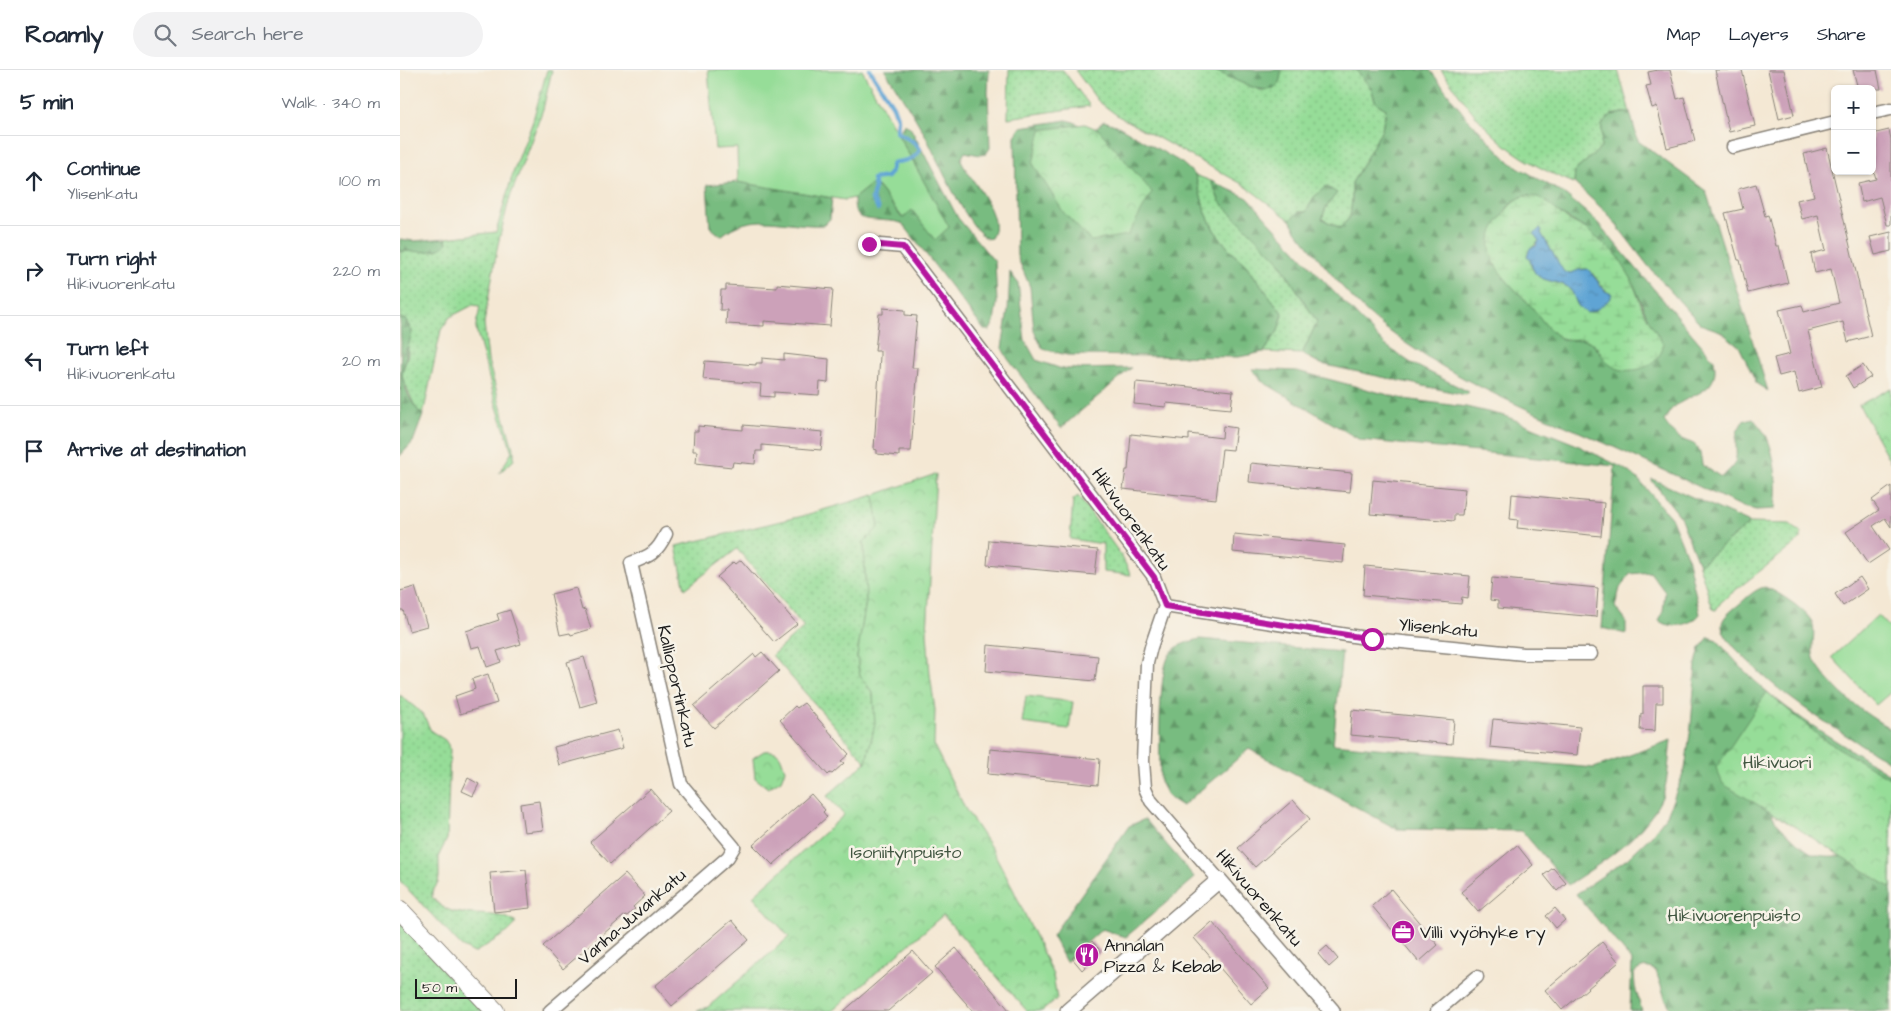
<!DOCTYPE html>
<meta charset="utf-8">
<style>
body{margin:0;font-family:"Architects Daughter",sans-serif;background:#f2f2f3;color:#1f2937}
.controls{position:absolute;right:15px;top:15px;display:grid;overflow:hidden;border-radius:8px;box-shadow:0 1px 4px #0004}
.controls button{width:45px;height:45px;display:grid;place-items:center;padding:0;border:0;border-bottom:1px solid #e0e1e3;background:#fff;color:#1f2937;font:25px sans-serif}
.scale{position:absolute;left:15px;bottom:12px;width:102px;box-sizing:border-box;padding-left:5px;border:2px solid #1c1c1c;border-top:0;font-size:14px;line-height:18px;white-space:nowrap;color:#1c1c1c;-webkit-text-stroke:4px #f7f3e8;paint-order:stroke}
.stop{position:absolute;width:15px;height:15px;margin:-11px;border:4px solid #b5179e;border-radius:50%;background:#fff}
.stop.end{background:#b5179e;border-color:#fff;box-shadow:0 1px 5px #0008}
.list{margin:0;padding:0;list-style:none}
h2{display:flex;justify-content:space-between;align-items:center;height:65px;margin:0;padding:0 20px;font-size:21px}
h2 small{font-size:16px;font-weight:400;color:#747a83}
.list li{display:grid;grid-template-columns:32px 1fr auto;gap:15px;align-items:center;box-sizing:border-box;height:90px;padding:0 20px;border-top:1px solid #e0e1e3}
.list b{display:block;font-size:19px;white-space:nowrap}
.list p{margin:0;font-size:16px;white-space:nowrap;color:#747a83}
.list em{font-size:16px;font-style:normal;color:#747a83}
.icon{flex:none;width:28px;height:28px;fill:none;stroke:currentColor;stroke-width:2;stroke-linecap:round;stroke-linejoin:round}
.map{position:relative;flex:none;width:1491px;height:941px;overflow:hidden}
header{display:flex;align-items:center;gap:30px;box-sizing:border-box;height:70px;padding:0 25px;background:#fff;border-bottom:1px solid #e0e1e3}
header strong{font-size:24px}
nav{display:flex;gap:28px;margin-inline-start:auto;font-size:18px}
.search{width:350px;height:45px;background:#f2f2f3;display:flex;align-items:center;gap:12px;box-sizing:border-box;padding:0 18px;border-radius:28px;color:#747a83;font-size:19px}
main{display:flex}
aside{flex:1;background:#fff}
.map>svg:first-child{display:block}
.grass{fill:url(#grass-dots);stroke:#597c5a}
.forest{fill:url(#forest-firs);stroke:#4a6c4e;fill-rule:evenodd}
.wetland{fill:url(#wetland-marsh);stroke:#597c5a;fill-rule:evenodd}
.park{fill:url(#park-crowns);stroke:#597c5a}
.garden{fill:#96dd98;stroke:#597c5a}
.water{fill:url(#water-ripples);stroke:#3e6078}
.lines{fill:none;stroke-linecap:round;stroke-linejoin:round}
.stream{stroke:#5fa4d4;stroke-width:4.5}
.building{fill:#cca1b9}
.minor-casing{stroke:#888278;stroke-width:15}
.tertiary-casing{stroke:#888278;stroke-width:18}
.secondary-casing{stroke:#888278;stroke-width:20}
.minor{stroke:#fff;stroke-width:12}
.tertiary{stroke:#fff;stroke-width:15}
.secondary{stroke:#fff;stroke-width:18}
.route{stroke:#b5179e;stroke-width:6}
.labels{text-anchor:middle;dominant-baseline:central;stroke-width:5;stroke-linejoin:round;paint-order:stroke}
.street-label{font-size:18px;fill:#1c1c1c;stroke:#f7f3e8}
.park-label{font-size:18px;fill:#415641;stroke:#f7f3e8}
.poi-label{font-size:18px;fill:#1c1c1c;stroke:#f7f3e8;text-anchor:start}
</style>
<header>
<strong>Roamly</strong>
<div class="search"><svg class="icon" aria-label="search" viewBox="0 0 24 24"><circle cx="10" cy="10" r="6"/><path d="M15 15l6 6"/></svg>Search here</div>
<nav><a>Map</a><a>Layers</a><a>Share</a></nav>
</header>
<main>
<aside>
<h2>5 min<small>Walk · 340 m</small></h2>
<ul class="list">
<li><svg class="icon" aria-label="ahead" viewBox="0 0 24 24"><path d="M12 20V5M6 11l6-6 6 6"/></svg><div><b>Continue</b><p>Ylisenkatu</p></div><em>100 m</em></li>
<li><svg class="icon" aria-label="right" viewBox="0 0 24 24"><path d="M7 20v-9h11M14 6l5 5-5 5"/></svg><div><b>Turn right</b><p>Hikivuorenkatu</p></div><em>220 m</em></li>
<li><svg class="icon" aria-label="left" viewBox="0 0 24 24"><path d="M17 20v-9H6M10 6l-5 5 5 5"/></svg><div><b>Turn left</b><p>Hikivuorenkatu</p></div><em>20 m</em></li>
<li><svg class="icon" aria-label="arrive" viewBox="0 0 24 24"><path d="M6 21V4h12l-3 4 3 4H6"/></svg><div><b>Arrive at destination</b></div></li>
</ul>
</aside>
<div class="map">
<svg width="1491" height="941" viewBox="0 0 1491 941">
<defs>
<pattern id="grass-dots" width="8" height="8" patternUnits="userSpaceOnUse" patternTransform="scale(1.25)"><rect width="8" height="8" fill="#96dd98"/><path d="M2 2h.1M6 6h.1" fill="none" stroke="#81bd82" stroke-width="1.8" stroke-linecap="round"/></pattern>
<pattern id="forest-firs" width="22" height="20" patternUnits="userSpaceOnUse" patternTransform="scale(1.25)"><rect width="22" height="20" fill="#78bc80"/><path d="M5 1l3.5 6h-7zM16 11l3.5 6h-7z" fill="#629868"/></pattern>
<pattern id="wetland-marsh" width="20" height="14" patternUnits="userSpaceOnUse" patternTransform="scale(1.25)"><rect width="20" height="14" fill="#96dd98"/><path d="M1 5h8M5 5V1M11 12h8M15 12V8" fill="none" stroke="#81bd82"/></pattern>
<pattern id="park-crowns" width="20" height="18" patternUnits="userSpaceOnUse" patternTransform="scale(1.25)"><rect width="20" height="18" fill="#96dd98"/><path d="M2 6a3 3 0 1 1 6 0M12 15a3 3 0 1 1 6 0" fill="none" stroke="#81bd82"/></pattern>
<pattern id="water-ripples" width="26" height="14" patternUnits="userSpaceOnUse" patternTransform="scale(1.25)"><rect width="26" height="14" fill="#5fa4d4"/><path d="M2 4q2-2 4 0t4 0M15 11q2-2 4 0t4 0" fill="none" stroke="#4e85ab"/></pattern>
</defs>
<rect width="100%" height="100%" fill="#f7f3e8"/>
<filter id="ink" filterUnits="userSpaceOnUse"><feTurbulence type="fractalNoise" baseFrequency=".02" numOctaves="2"/><feDisplacementMap in="SourceGraphic" scale="10" xChannelSelector="R" yChannelSelector="G"/><feConvolveMatrix kernelMatrix="1 2 1 2 8 2 1 2 1" color-interpolation-filters="sRGB"/></filter>
<filter id="wash" filterUnits="userSpaceOnUse"><feTurbulence type="fractalNoise" baseFrequency=".0096" numOctaves="4" result="noise"/><feDisplacementMap in="SourceGraphic" scale="20" xChannelSelector="R" yChannelSelector="G"/><feGaussianBlur stdDeviation="1.12" result="paint"/><feColorMatrix in="noise" values="0 0 0 0 0 0 0 0 0 0 0 0 0 0 0 0 0 1.4 0 .05"/><feComposite in="paint" operator="in"/></filter>
<g filter="url(#wash)">
<rect width="100%" height="100%" fill="#f4e8d4"/>
<path class="grass" d="M147 0H152L143 39 109 130 98 174 84 253 88 291 114 382V390L99 403 112 382 96 334 76 259C75 251 81 243 79 236L73 235 50 247 41 260 23 345 16 339 3 309 2 303 8 284 6 250 0 248V181L37 180 47 174 46 168 96 162 113 103 133 50Z
M609 0H663L690 36 608 48Z
M675 0H813L860 20H869L881 0H956L971 18 976 33 986 39 982 60 952 113V130L950 147 941 158 922 149 926 137 936 123 914 127 906 142H898L890 150 844 115 718 46 698 31Z
M1041 0H1218L1230 42 1211 45 1202 55 1201 78 1175 101 1174 113C1146 102 1117 87 1095 66 1074 47 1058 22 1041 0Z
M795 105 811 111 820 132 878 190 917 252 902 284 864 282 878 261 883 244 845 194 832 183 814 160 805 141Z
M474 425 479 457 464 472 466 531 457 587 460 606 473 623 475 654 466 692 372 585 404 557 337 479 285 519 276 476 402 446Z
M678 426 721 485 731 505 703 502V474L670 469 673 430Z
M1350 453 1390 454 1401 463V469L1337 519 1321 532 1316 540 1313 539 1299 495Z
M0 625 23 644 31 661 45 670 50 678 47 769 39 785V807L38 813 32 822V827C52 855 92 836 115 852V855L108 862 74 883 61 876 0 811Z
M0 852 83 941H0Z"/>
<path class="forest" d="M485 0H589L588 22 590 78 586 84 580 85 565 82 561 89 562 93C572 111 605 148 591 168L588 169C567 159 536 86 524 63 512 42 498 21 485 0Z
M813 0H881C882 41 831 6 813 0Z
M956 0H1030L1066 47 1111 93 1166 125 1197 152 1314 290C1321 324 1291 322 1273 338 1269 341 1267 347 1264 351 1267 355 1271 361 1274 364 1291 378 1299 366 1302 395L1321 407C1344 391 1333 384 1337 363 1338 359 1341 355 1343 351L1353 348C1357 354 1364 361 1367 367 1376 389 1378 417 1375 439L1356 440 1343 437C1299 417 1254 395 1209 375 1130 340 1048 309 979 253 947 227 922 192 896 160L890 150 898 142H906L914 127 926 116 937 123 926 137 922 149 940 158 950 147 952 130V113L982 60 986 39 976 33 971 18ZM1124 126H1130L1186 159 1231 208 1249 251 1209 294 1192 273 1187 270 1162 269 1149 259 1132 237 1105 209 1098 198 1107 138 1114 131Z
M1230 42 1238 71 1306 121 1368 321 1357 314 1339 276 1320 261 1300 254 1249 197 1207 143 1174 113 1175 101 1201 78 1202 55 1211 45Z
M666 50C676 51 683 58 692 61L704 51 718 56 782 93 795 105 805 141 814 160 832 183 845 194 883 244 878 261 864 282 839 287 667 285 643 279 634 261 630 217 617 186 615 66 621 57Z
M504 54 510 57 558 148 595 192 597 233 594 252 590 260H584L503 154C492 148 463 153 457 144 454 140 454 133 454 128L474 112 502 148 512 140 535 169 549 157 498 65Z
M811 111 848 128 932 220 985 275 1011 293 1069 322 1066 325 921 294 902 284 917 252 878 190 820 132Z
M338 112 432 128 430 149 424 155C385 157 353 139 321 166L310 157 307 115Z
M46 168 47 174C37 185 14 181 0 181V169L14 171Z
M610 202 618 213 625 270 636 290 662 299 731 298 661 358 608 289 602 278 608 240Z
M0 248 6 250 12 261 2 303C3 316 12 337 23 345L13 372 0 386 1 271Z
M852 299 897 301 1004 329 1066 337 1105 346 1175 374 1223 398 1237 408 1272 449 1287 486 1300 544C1291 556 1272 559 1259 551L1263 541 1265 522 1250 502 1230 504 1220 518 1215 537 1226 551V564L1202 558 1215 396 960 370 863 312Z
M1252 409 1350 453 1299 495 1280 446 1252 411Z
M1365 517C1377 521 1411 543 1413 555 1416 570 1408 582 1418 596 1436 623 1463 643 1491 659V693C1438 660 1384 630 1341 584 1334 577 1323 566 1322 556 1321 548 1331 541 1337 536 1346 529 1354 519 1365 517Z
M1309 567 1317 570C1329 584 1342 599 1356 612 1396 649 1445 676 1491 705V768L1371 738C1372 749 1379 756 1387 763 1395 770 1404 780 1414 784 1431 790 1472 782 1491 779V941H1272L1265 928 1256 901C1247 896 1242 896 1234 903L1235 917 1242 941H1230L1232 891 1176 824 1227 789 1251 766 1267 745 1285 699 1291 656 1296 594 1300 578Z
M800 569 942 582 933 674 1194 698 1271 670C1269 685 1268 714 1262 727 1244 767 1204 791 1168 815L1122 761 997 759 849 679 782 736 768 727 760 712C760 687 757 602 770 584 777 574 789 572 800 569Z
M745 749 795 808 726 867 702 859 666 892 652 866 729 756Z"/>
<path class="wetland" d="M1124 126 1138 127 1145 131 1167 149 1186 159 1216 184 1231 208 1243 240 1263 274C1262 298 1226 308 1209 294 1202 288 1199 278 1192 273 1181 265 1167 274 1156 265 1146 257 1139 246 1131 236 1115 218 1083 194 1091 166 1093 158 1098 152 1102 146 1108 137 1114 130 1124 126ZM1140 158 1142 160 1141 163 1164 203H1171L1184 199 1191 202 1207 222 1196 240 1189 243C1171 237 1179 226 1167 217 1158 211 1145 212 1137 205 1131 199 1131 191 1127 184 1131 178 1135 175 1139 171L1136 162Z"/>
<path class="park" d="M685 54 699 60 752 122 728 165 691 171 664 143 633 94 641 60Z
M1491 318V393L1459 335Z
M536 404 527 562 530 604 535 640 534 676 566 740 592 779 614 821 653 905 657 929 642 941H627L543 845 432 941H297L308 937 389 867 353 826 444 745 427 726 466 692 475 654 473 623 460 606 457 587 466 531 464 472 479 457 474 425Z
M1367 622 1423 669 1491 709V818L1397 758 1323 714 1316 698Z
M626 626 673 632 669 659 622 653Z
M364 681C381 680 380 686 385 700L381 710 368 718 355 708 353 688Z"/>
<path class="garden" d="M308 0H462L549 157 535 170 512 140 503 148 474 112 454 128 445 130 338 112 337 78 315 79Z
M1478 545 1491 559V622L1476 635 1432 587Z"/>
<path class="water" d="M1140 158 1142 160 1141 163 1164 202 1171 203 1179 200 1188 199 1205 221 1212 224C1209 233 1196 241 1187 243 1171 234 1178 224 1166 216 1158 211 1145 212 1137 205 1131 199 1132 191 1127 186L1130 178 1136 176 1139 171 1134 164Z"/>
<g class="lines">
<path class="stream" d="M470 0 493 36 498 50 497 62 514 72 520 79C515 92 503 90 493 93L490 103 487 107 473 109 475 117 472 129 478 139"/>
</g>
<g id="blocks">
<path class="building" d="M1258 0H1270L1277 29 1284 27 1295 71 1267 78 1257 36 1252 38 1246 16 1251 15 1248 2Z
M1315 0H1342L1355 56 1329 62Z
M1368 0H1384L1394 45 1379 49Z
M1453 0H1477L1481 19H1458Z
M1489 60 1491 69V155H1487L1480 127 1462 132 1458 113 1476 109 1472 94V64Z
M1427 78 1471 266 1448 272 1443 252 1408 261 1422 317 1399 323 1394 302 1379 306 1374 288 1390 284 1379 240 1402 235 1404 242 1439 233 1431 199 1415 203 1411 184 1426 180 1418 145 1402 149 1397 130 1414 126 1404 84Z
M1356 114 1365 146 1368 145 1376 176H1379L1388 213 1348 223 1340 190H1338L1325 143 1343 139 1338 119Z
M1491 162V181L1475 185 1470 167Z
M377 214 433 219 430 256 364 251V256L326 254 327 240H320L321 220H326V215L377 218Z
M483 238 505 240V245L517 246 512 298H518L511 381H499V386L477 384V380L474 379 480 286V281H475L479 244H483Z
M384 284 429 289 428 313 420 312 419 325 374 322V327L360 326 361 314 303 309 305 291 356 295V293H362V288L384 290Z
M1463 295 1471 307 1453 318 1446 306Z
M736 312 833 321 831 339 766 333V337L734 334Z
M343 355 423 362 421 380 362 375V381H356L355 394 333 392 332 397 296 393 297 381H293L294 361H298V356L343 360Z
M823 356 836 358 833 380 822 379 816 429 723 419 726 400H728L731 364 789 370V364L822 368Z
M851 393 952 403 950 422 849 412Z
M973 410 1065 419 1062 445H1054V451L970 444Z
M1491 416V457L1485 448 1473 456 1489 480 1468 494 1446 462 1479 440 1472 430Z
M1112 424 1204 433 1201 466 1117 458 1118 450 1110 449Z
M834 464 945 475 943 493 833 482Z
M589 470 698 480 695 505 587 495Z
M341 490 397 554 374 572 317 507 334 492 336 494Z
M965 496 1070 506 1068 528 1062 527 1061 534 963 525Z
M1460 507 1468 519 1443 536 1435 524Z
M1092 508 1198 518 1196 547 1098 538V531L1090 530Z
M15 517 27 556 9 561 3 540H0V521Z
M176 518 182 540 185 539 191 559 171 565 170 563 160 565 151 524Z
M110 540 121 574 97 581 101 592 87 597 80 576 71 578 66 561 99 550 97 544Z
M588 575 698 586 695 611 586 601Z
M362 582 379 601 314 658 294 636 354 584 356 587Z
M184 587 197 632 180 637 167 592Z
M88 604 97 633 60 644 55 626 75 619 72 609Z
M1243 616H1263V633H1256L1255 661 1240 660 1241 644H1243Z
M404 633 449 684 441 691 444 693 432 704 430 703 428 705 380 650 395 636 397 638Z
M952 640 1054 650 1052 674 950 665Z
M1093 649 1180 657 1177 685 1090 677Z
M218 660 223 678 159 695 154 677Z
M590 679 700 689 698 715 588 704Z
M68 708 79 714 73 726 62 721Z
M250 719 269 741 210 794 190 772Z
M411 724 425 740 423 742 427 747 373 795 353 775Z
M893 730 910 749 855 797 838 778Z
M139 731 143 760 124 762 120 734Z
M1117 775 1133 795 1078 842 1061 822Z
M1153 798 1166 813 1157 821 1144 805Z
M126 800 130 838 94 842 90 803Z
M225 804 245 826 233 837 235 839 227 846 225 845 163 899 143 876Z
M991 819 1038 875 1019 892 972 836Z
M1155 838 1165 850 1156 858 1146 846Z
M332 850 349 870 272 936 255 916Z
M812 852 869 918 851 934 794 868Z
M692 871 701 882 682 900 672 888Z
M1202 872 1219 892 1162 940 1145 920Z
M927 876 938 889 929 897 918 884Z
M556 878 610 941H573L559 925 535 897Z
M513 881 532 903 488 941H444Z"/>
</g>
</g>
<g filter="url(#ink)">
<use href="#blocks" fill-opacity="0" stroke="#888278" stroke-width="1"/>
<g class="lines">
<g class="minor-casing">
<path id="minor" d="M1472 43 1491 39
M1333 77 1435 52
M469 174 503 177 754 507 765 536 751 577 747 593 743 691 745 718 751 731 819 810
M765 536 972 569 1124 584H1191
M150 941 328 787 334 777 281 714 231 493C250 486 257 483 266 464
M1037 941 1077 907"/>
</g>
<g class="tertiary-casing">
<path id="tertiary" d="M668 941 819 810 932 941"/>
</g>
<g class="secondary-casing">
<path id="secondary" d="M0 840 95 941"/>
</g>
<use href="#minor" class="minor"/>
<use href="#tertiary" class="tertiary"/>
<use href="#secondary" class="secondary"/>
</g>
</g>
<g class="lines" filter="url(#ink)">
<path class="route" d="M469 174 503 177 754 507 765 536 972 569"/>
</g>
<defs>
<g id="office-disc" transform="scale(1.25)"><circle r="9.5" fill="#b5179e" stroke="#f7f3e8"/><path d="M-6-3h4V-5.5h4V-3h4V5H-6ZM-1-4.5V-3h2v-1.5ZM-6 0V1H6V0Z" fill="#fff"/></g>
<g id="restaurant-disc" transform="scale(1.25)"><circle r="9.5" fill="#b5179e" stroke="#f7f3e8"/><path d="M-5-6h1v4h1v-4h1v4h1v-4h1v5L-1.5 .5V6h-2V.5L-5-1ZM5-6V6H3V1.5H1.5Q1.5-4 5-6Z" fill="#fff"/></g>
</defs>
<g fill-rule="evenodd">
<use href="#office-disc" x="1003" y="862"/>
<use href="#restaurant-disc" x="687" y="885"/>
</g>
<g class="labels">
<g class="street-label">
<text transform="translate(731 449) rotate(54)">Hikivuorenkatu</text>
<text transform="translate(1038 558) rotate(5)">Ylisenkatu</text>
<text transform="translate(277 616) rotate(77)">Kallioportinkatu</text>
<text transform="translate(859 828) rotate(49)">Hikivuorenkatu</text>
<text transform="translate(232 847) rotate(-41)">Vanha-Juvankatu</text>
</g>
<g class="park-label">
<text x="1377" y="692">Hikivuori</text>
<text x="506" y="782">Isoniitynpuisto</text>
<text x="1334" y="845">Hikivuorenpuisto</text>
</g>
<g class="poi-label">
<text x="1020" y="862">Villi vyöhyke ry</text>
<text x="704" y="875">Annalan<tspan x="704" dy="21">Pizza &amp; Kebab</tspan></text>
</g>
</g>
</svg>
<div class="controls">
<button>+</button>
<button>−</button>
</div>
<div class="scale">50 m</div>
<div class="stop" style="left:972px;top:569px"></div>
<div class="stop end" style="left:469px;top:174px"></div>
</div>
</main>
